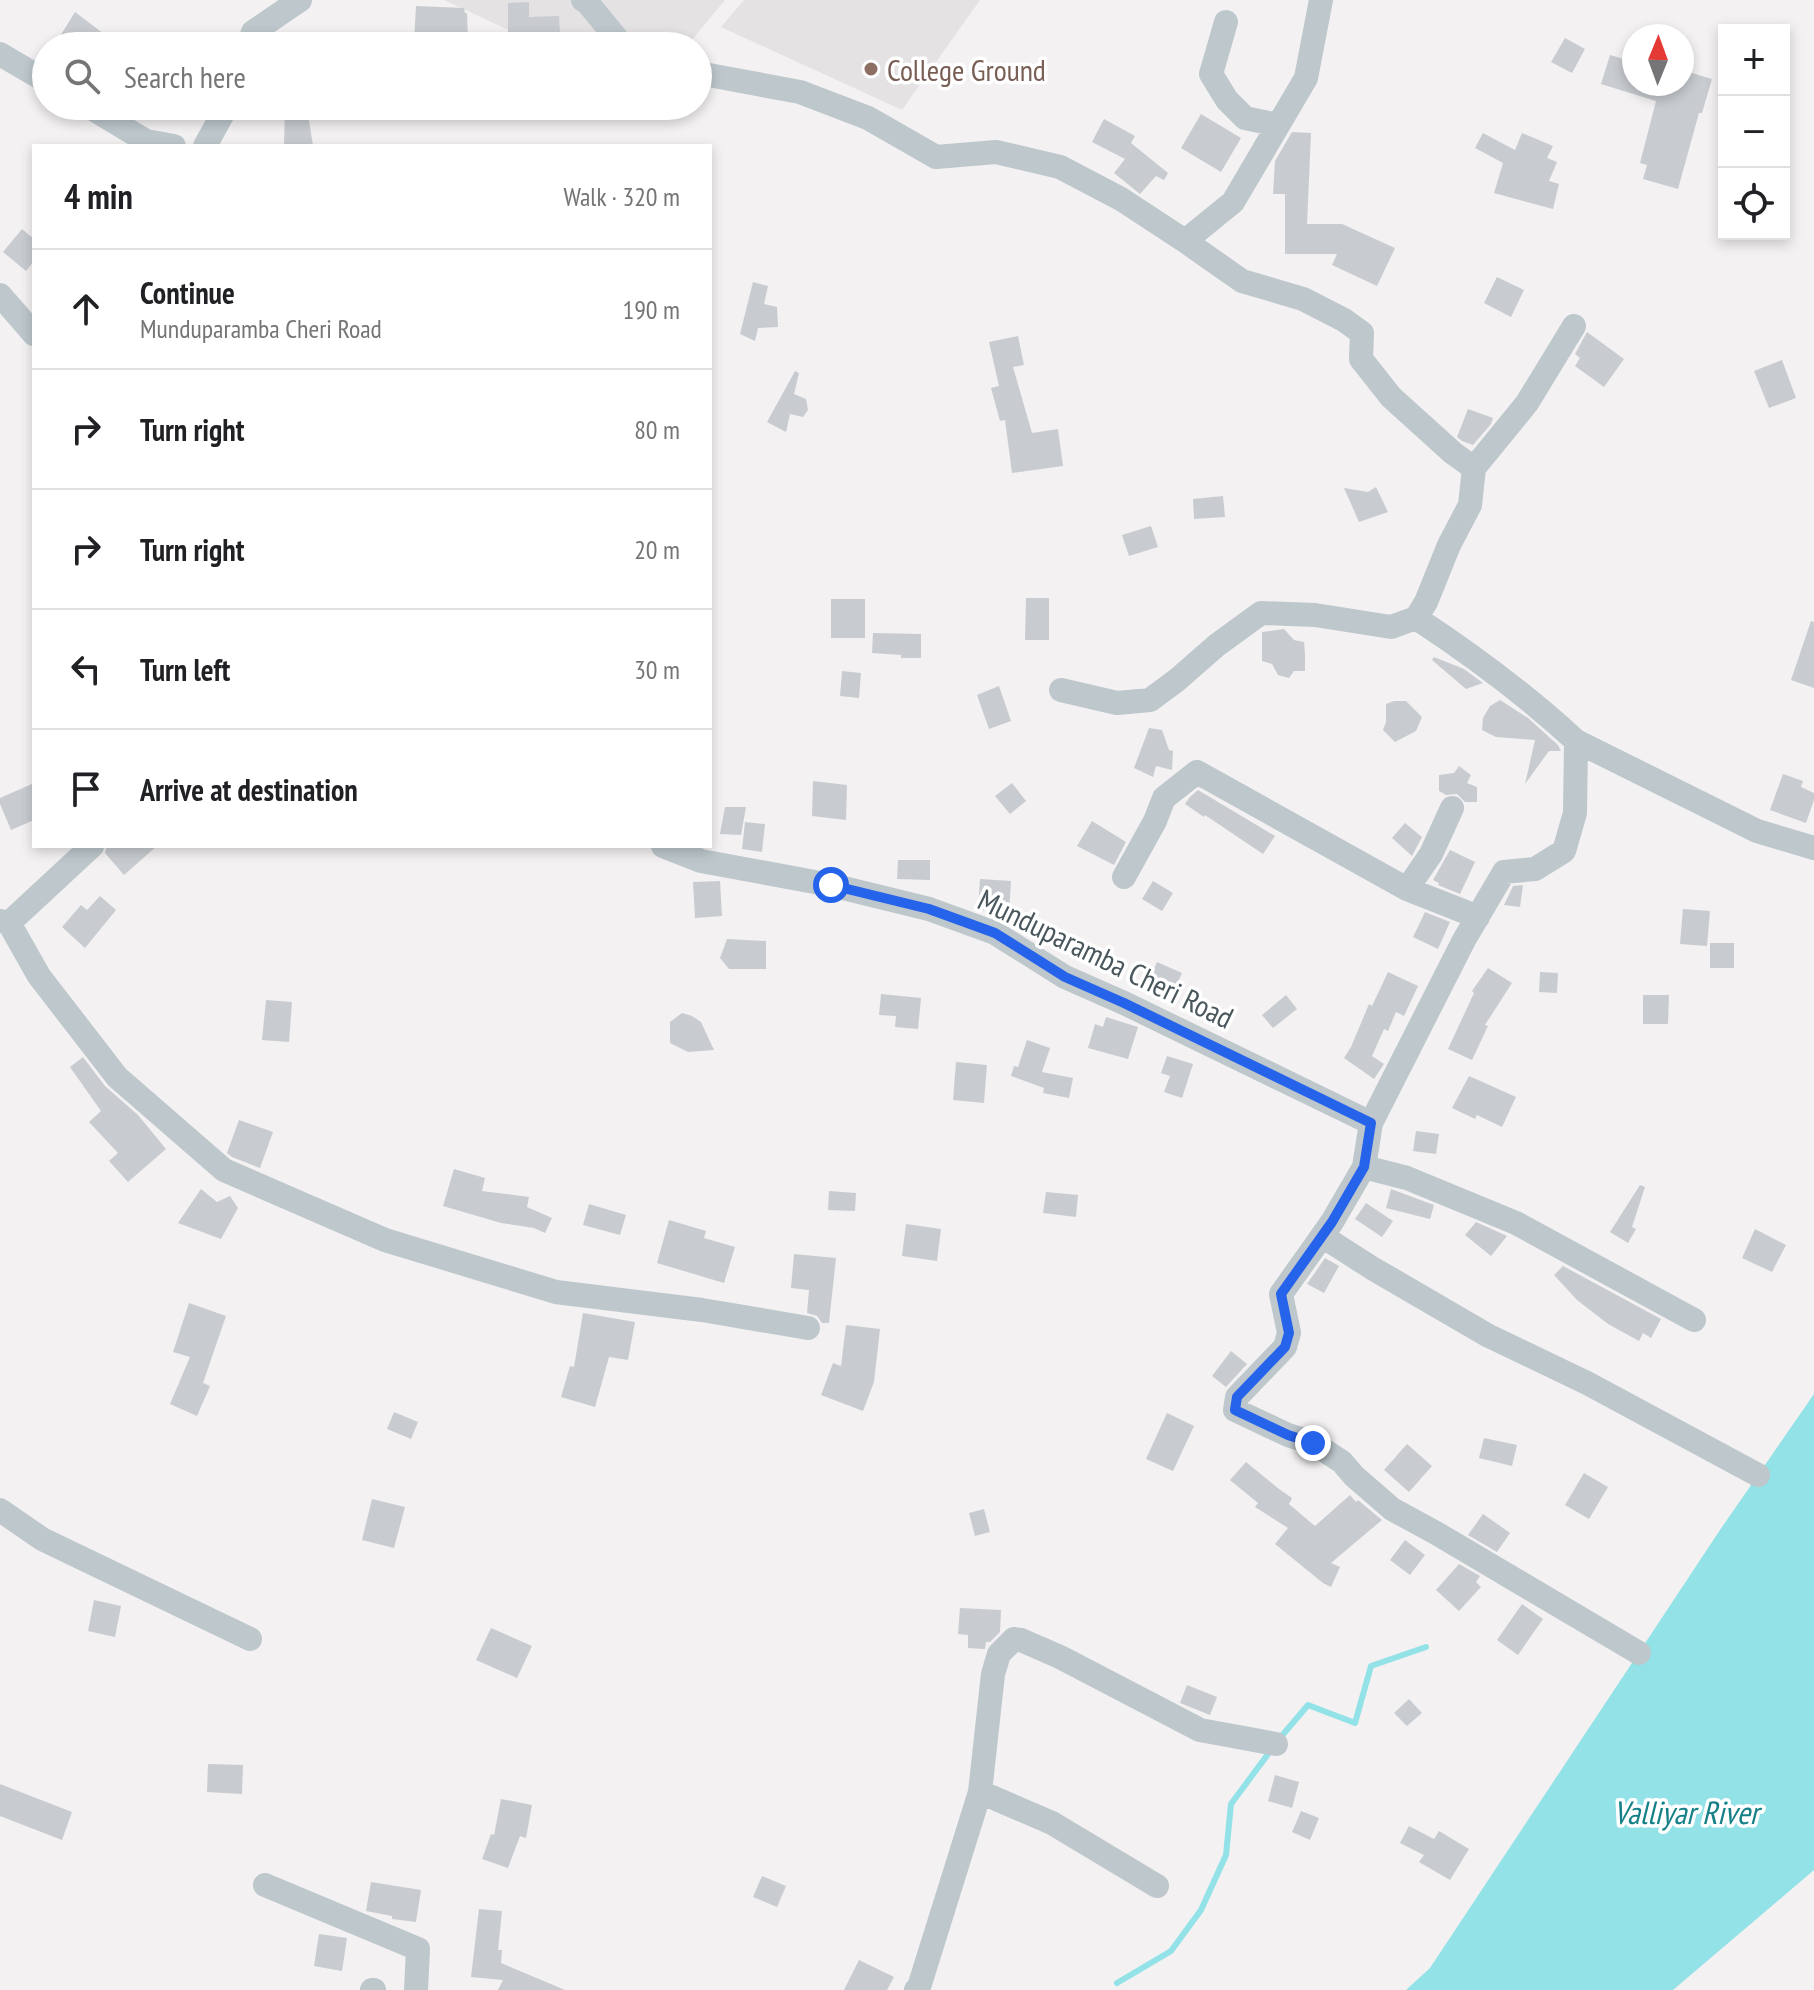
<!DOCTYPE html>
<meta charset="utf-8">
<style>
body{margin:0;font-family:"PT Sans Narrow",sans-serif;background:#f6f6f6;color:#202124}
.controls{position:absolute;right:24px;top:24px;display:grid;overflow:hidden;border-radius:0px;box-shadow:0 4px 12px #0003}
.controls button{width:72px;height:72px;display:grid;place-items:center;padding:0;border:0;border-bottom:2px solid #e0e0e0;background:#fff;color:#202124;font:40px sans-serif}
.compass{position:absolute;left:1622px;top:24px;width:72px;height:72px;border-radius:50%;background:#fff;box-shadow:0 4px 12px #0003;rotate:1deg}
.stop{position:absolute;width:24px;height:24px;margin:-18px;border:6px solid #2563eb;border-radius:50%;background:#fff}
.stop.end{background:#2563eb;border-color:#fff;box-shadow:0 2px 8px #0008}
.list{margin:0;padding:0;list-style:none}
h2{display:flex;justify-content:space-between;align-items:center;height:104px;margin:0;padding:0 32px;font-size:34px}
h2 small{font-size:26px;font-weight:400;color:#757577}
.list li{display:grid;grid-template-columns:52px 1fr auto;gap:24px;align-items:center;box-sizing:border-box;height:120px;padding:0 32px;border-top:2px solid #e0e0e0}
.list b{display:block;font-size:30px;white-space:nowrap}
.list p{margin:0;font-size:26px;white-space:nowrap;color:#757577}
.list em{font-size:26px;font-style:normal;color:#757577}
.icon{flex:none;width:44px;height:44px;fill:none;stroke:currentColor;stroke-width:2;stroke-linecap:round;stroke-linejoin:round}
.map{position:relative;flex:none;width:1814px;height:1990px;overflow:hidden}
.search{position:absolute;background:#fff;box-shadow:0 4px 12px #0003;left:32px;top:32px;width:680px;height:88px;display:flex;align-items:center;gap:20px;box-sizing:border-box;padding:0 28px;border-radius:44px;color:#757577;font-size:30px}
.panel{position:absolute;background:#fff;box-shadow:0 4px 12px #0003;left:32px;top:144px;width:680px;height:704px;border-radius:0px}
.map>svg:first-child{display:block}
.education{fill:#e4e2e2}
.water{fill:#92e2e7}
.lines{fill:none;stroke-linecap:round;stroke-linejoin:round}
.stream{stroke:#92e2e7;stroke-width:6}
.building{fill:#c8ccd0}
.minor{stroke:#bdc7cc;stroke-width:24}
.route{stroke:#2563eb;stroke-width:10}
.education-dot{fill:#8d6e63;stroke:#fff;stroke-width:3}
.labels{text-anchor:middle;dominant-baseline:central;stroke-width:7;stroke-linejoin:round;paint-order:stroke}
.education-label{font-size:30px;fill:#785e54;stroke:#fff;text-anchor:start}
.street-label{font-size:30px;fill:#49575d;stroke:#fff}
.water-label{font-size:32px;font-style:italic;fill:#158087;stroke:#fff}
</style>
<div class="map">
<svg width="1814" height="1990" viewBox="0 0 1814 1990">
<rect width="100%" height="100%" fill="#f3f1f1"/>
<path class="education" d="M444 0H725L687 46H543Z
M744 0H980L902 110 721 27Z"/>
<path class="water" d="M1814 1394V1870L1673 1990H1406L1430 1968 1720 1530Z"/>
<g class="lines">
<path class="stream" d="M1280 1738 1308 1705 1355 1723 1371 1666 1426 1647
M1117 1983 1171 1951 1201 1910 1226 1855 1231 1804 1271 1750"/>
</g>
<path class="building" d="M529 2V17L559 16 560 33 508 34V3Z
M416 6 464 8 465 13H467L468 42 414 41Z
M75 12 120 46H54Z
M1565 38 1585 49 1572 73 1551 62Z
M1610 55 1634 62V84H1682V70L1712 79 1702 113H1699L1678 189 1643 179 1647 165 1640 163 1656 101 1601 84Z
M285 106 307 107 313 146H284Z
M1201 114 1241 138 1221 172 1181 148Z
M1104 119 1135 136 1131 143 1168 173 1164 180 1156 176 1140 194 1114 173 1125 159 1092 142Z
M1292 132 1311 133 1307 224H1342L1395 248 1377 286 1332 265 1337 254H1285V194H1273L1275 161Z
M1483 133 1515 150 1522 133 1553 146 1547 158 1557 162 1549 181 1559 184 1553 209 1494 193 1503 163 1475 148Z
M22 229 34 239V261L26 271 3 252Z
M1497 277 1524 290 1511 317 1484 303Z
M753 282 768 286 764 304 777 307 778 327 758 328 755 341 740 334Z
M1587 332 1624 359 1604 387 1575 366 1580 358 1575 354Z
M1018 336 1024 365 1013 367 1032 433 1058 429 1063 466 1012 473 1005 420 1000 421 991 388 999 386 989 342Z
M1782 360 1796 398 1769 408 1754 371Z
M795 371 799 373 794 394 806 399 808 410 803 417 790 414 786 432 767 422Z
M1468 409 1493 418 1491 424 1473 445 1462 441 1457 437Z
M1376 487 1388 512 1359 522 1344 488 1368 492Z
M1223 496 1225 517 1194 519 1193 499Z
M1151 526 1158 547 1129 556 1122 535Z
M1026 598H1049V640H1025Z
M831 599H865V638H831Z
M1811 621 1814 622V688L1791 680Z
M1284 629 1294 640 1304 642 1305 654V671H1294L1289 678 1278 675 1272 664 1262 661V632Z
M873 633 921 634V658H901V655L872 653Z
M1434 657 1464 669 1483 683 1466 689 1432 660Z
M842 671 861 673 859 698 840 696Z
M999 686 1011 721 989 729 977 695Z
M1500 700 1528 718 1558 745 1561 751H1549L1525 784 1535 740 1496 737 1482 730 1483 718 1490 706Z
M1394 701H1406L1422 717 1416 731 1395 742 1383 730 1386 722V704Z
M1149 728 1162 730 1169 750 1173 751 1172 770 1156 766 1153 777 1134 768Z
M1459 766 1471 775 1467 783 1477 787V802H1465L1457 794 1446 795 1439 791V775L1454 773Z
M1783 774 1803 781 1801 787 1814 793V800L1806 823 1770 810Z
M813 781 847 785 846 820 812 816Z
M34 783V820L11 830 0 804V798Z
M1012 783 1026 801 1010 814 995 796Z
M1198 790 1275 836 1263 854 1205 815 1204 817 1185 804 1190 797Z
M725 807H746L741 835 720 834Z
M1092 821 1126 842 1114 865 1077 846Z
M745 822 765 824 762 852 742 849Z
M1405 823 1422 837 1412 856 1392 838Z
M107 846H157L124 875 105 853Z
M1450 850 1475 862 1460 894 1438 885 1439 883 1433 880Z
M898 860H930V880L897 879Z
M980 879 1011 881 1009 912 978 910Z
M720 881 722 916 695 918 693 882Z
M1153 881 1173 893 1162 911 1142 899Z
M1523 885 1520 907 1504 905 1513 886Z
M100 896 116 910 85 948 62 927 81 905 87 910Z
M1683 909 1710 911 1707 946 1680 944Z
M1425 912 1450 922 1438 949 1413 937Z
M727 939 766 941V969H729L720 958Z
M1710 943H1734V968H1710Z
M1157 962 1182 973 1169 1001 1144 990Z
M1488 968 1512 983 1485 1025 1488 1026 1472 1060 1448 1049 1474 993 1472 991Z
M1388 972 1418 986 1404 1016 1396 1012 1388 1031 1384 1029 1372 1056 1384 1064 1374 1079 1344 1058 1351 1047 1369 1004 1372 1006Z
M1540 972 1558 973 1557 993 1539 992Z
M881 994 921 998 918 1029 895 1027 896 1016 879 1015Z
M1286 995 1297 1009 1273 1028 1262 1015Z
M1643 995H1669L1668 1024H1643Z
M266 1000 292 1002 289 1042 262 1040Z
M682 1013 692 1016 701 1022 714 1050 688 1052 670 1043V1022Z
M1106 1017 1138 1027 1128 1059 1088 1048 1095 1024 1103 1027Z
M1027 1040 1050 1048 1042 1072 1073 1078 1069 1098 1043 1093 1044 1088 1011 1076 1014 1066 1018 1067Z
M1167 1056 1193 1064 1182 1098 1164 1092 1170 1076 1161 1073Z
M83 1057 105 1086 138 1115 166 1149 128 1182 109 1161 118 1153 89 1122 101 1111 70 1067Z
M956 1062 987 1065 984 1103 953 1100Z
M1469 1076 1516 1097 1502 1127 1477 1115 1475 1119 1452 1108Z
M239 1120 273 1132 260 1168 232 1157 227 1153Z
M1416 1131 1439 1134 1436 1154 1413 1151Z
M454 1169 485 1178 482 1191 529 1197 527 1207 552 1218 545 1233 534 1228 501 1223 443 1206Z
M1640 1185 1645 1187 1632 1227 1636 1229 1628 1243 1610 1232Z
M201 1189 217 1202 230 1196 238 1208 221 1239 178 1223Z
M1391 1189 1434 1205 1430 1219 1386 1208Z
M829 1191 856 1193 855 1211 828 1210Z
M1046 1192 1078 1195 1076 1217 1043 1213Z
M1366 1203 1393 1221 1382 1237 1355 1219Z
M589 1204 626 1215 620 1235 583 1225Z
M669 1220 706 1231 704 1238 735 1247 724 1283 657 1263Z
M1476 1222 1507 1236 1491 1256 1465 1235Z
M906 1224 941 1229 937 1261 902 1256Z
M1755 1229 1786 1245 1772 1272 1742 1258Z
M794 1254 836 1258 829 1323H822L817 1316 807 1313 809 1290 791 1288Z
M1325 1258 1339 1266 1324 1293 1307 1284Z
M1563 1266 1661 1319 1651 1338 1643 1333 1639 1341 1608 1324 1577 1300 1554 1275Z
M189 1303 226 1316 203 1383 210 1386 197 1416 170 1404 190 1357 173 1352Z
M583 1313 635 1322 628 1360 609 1357 595 1407 561 1397 570 1366 574 1367Z
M846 1325 880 1329 874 1382 863 1411 821 1395 833 1363 841 1366Z
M1231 1351 1247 1364 1226 1387 1212 1376Z
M394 1412 418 1422 411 1439 387 1429Z
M1167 1413 1194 1426 1173 1471 1146 1459Z
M1484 1438 1517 1445 1512 1466 1479 1458Z
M1407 1444 1432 1466 1409 1492 1384 1470Z
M1246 1462 1279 1489 1292 1498 1289 1504 1315 1526 1350 1495 1356 1502 1358 1500 1382 1520 1331 1563 1340 1567 1331 1587 1323 1583 1275 1544 1288 1528 1255 1507 1258 1503 1230 1480Z
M1584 1473 1608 1487 1589 1519 1565 1505Z
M372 1499 405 1507 394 1548 362 1540Z
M984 1509 990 1532 975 1536 969 1513Z
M1483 1514 1510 1533 1497 1552 1468 1535Z
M1405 1540 1425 1555 1410 1575 1390 1560Z
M1459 1564 1480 1576 1476 1582 1481 1587 1459 1611 1436 1590Z
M94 1600 121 1606 115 1637 88 1631Z
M1522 1604 1543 1619 1518 1655 1497 1640Z
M960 1608 1001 1610 1000 1632 990 1642H986L985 1649 968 1648V1635L958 1634Z
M491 1628 532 1646 517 1678 476 1660Z
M1187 1685 1217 1697 1210 1715 1180 1703Z
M1409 1699 1422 1713 1407 1726 1394 1713Z
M208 1764 243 1765 242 1794 207 1792Z
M1275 1775 1299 1782 1292 1808 1268 1801Z
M0 1784 72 1812 62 1840 0 1816Z
M501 1799 532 1805 526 1838 520 1836 508 1868 482 1859 491 1834 494 1835Z
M1301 1811 1319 1818 1310 1840 1292 1832Z
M1409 1826 1434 1839 1439 1831 1469 1849 1450 1880 1419 1862 1424 1855 1400 1843Z
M762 1876 786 1886 777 1907 753 1897Z
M371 1882 421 1890 416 1922 392 1919V1916L366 1911Z
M479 1909 502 1911 498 1950H502L501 1963 565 1990H498L503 1980 471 1977Z
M319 1934 347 1938 342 1971 314 1966Z
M859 1960 894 1977 887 1990H844Z"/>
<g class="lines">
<path class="minor" d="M583 0 586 1 623 46
M1226 22 1211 74 1227 100 1245 118 1278 125
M248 46 253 32 300 0
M0 54 46 81
M698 73 800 92 868 118 936 157 996 152 1060 167 1121 199 1185 241 1242 281 1303 299 1344 320 1362 333 1361 359 1391 397 1453 453 1474 468 1470 505 1449 545 1426 602 1416 618C1474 656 1524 693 1576 741L1575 813 1564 851 1535 869 1504 872 1464 940 1371 1123 1364 1167 1332 1222 1281 1294 1289 1333 1285 1347 1237 1397 1235 1410 1288 1435 1313 1443 1342 1462 1354 1476 1392 1509 1436 1533 1639 1653
M88 106 146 141 174 146
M205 146 227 106
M1185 241 1233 202 1306 78 1321 0
M0 295 34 334
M1474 468 1527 403 1574 326
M1061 690 1117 703 1150 700 1177 680 1217 645 1261 613 1315 615 1391 627 1416 618
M1576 741 1757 831 1814 848
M663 846 701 861 831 885 929 909 995 933 1065 977 1124 1003 1371 1123
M1124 877 1155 821 1164 798 1197 772 1407 889 1478 917
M1407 889 1431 854 1452 808
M0 921 9 923 39 976 117 1077 224 1170 385 1240 556 1292 702 1310 808 1328
M9 923 92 846
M1364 1167 1407 1178 1516 1223 1694 1320
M1322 1236 1372 1268 1489 1336 1587 1383 1758 1475
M0 1510 42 1539 250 1639
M980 1792 1052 1823 1157 1886
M265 1885 418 1949 416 1990
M372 1990H374
M916 1990 919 1987 980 1792 993 1674 999 1654 1014 1639 1021 1640 1060 1657 1200 1730 1276 1744"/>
</g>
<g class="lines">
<path class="route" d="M831 885 929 909 995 933 1065 977 1124 1003 1371 1123 1364 1167 1332 1222 1281 1294 1289 1333 1285 1347 1237 1397 1235 1410 1288 1435 1313 1443"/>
</g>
<circle class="education-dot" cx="871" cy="69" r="8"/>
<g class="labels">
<g class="education-label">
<text x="887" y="69">College Ground</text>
</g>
<g class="street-label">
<text transform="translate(1106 958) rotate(26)">Munduparamba Cheri Road</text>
</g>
<g class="water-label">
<text x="1686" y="1812">Valliyar River</text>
</g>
</g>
</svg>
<div class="controls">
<button>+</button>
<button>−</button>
<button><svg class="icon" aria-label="locate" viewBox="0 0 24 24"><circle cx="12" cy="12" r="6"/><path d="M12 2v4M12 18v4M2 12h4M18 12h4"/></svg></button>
</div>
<svg class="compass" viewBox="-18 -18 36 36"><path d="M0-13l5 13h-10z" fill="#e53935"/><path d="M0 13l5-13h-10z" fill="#757577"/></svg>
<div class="stop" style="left:831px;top:885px"></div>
<div class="stop end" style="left:1313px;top:1443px"></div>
<div class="search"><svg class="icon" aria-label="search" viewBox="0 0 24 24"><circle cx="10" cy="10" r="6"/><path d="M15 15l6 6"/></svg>Search here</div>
<section class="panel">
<h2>4 min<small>Walk · 320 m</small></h2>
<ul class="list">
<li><svg class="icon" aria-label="ahead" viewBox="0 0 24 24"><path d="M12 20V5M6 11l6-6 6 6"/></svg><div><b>Continue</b><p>Munduparamba Cheri Road</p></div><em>190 m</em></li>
<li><svg class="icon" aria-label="right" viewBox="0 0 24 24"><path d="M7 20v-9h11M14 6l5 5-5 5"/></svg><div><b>Turn right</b></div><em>80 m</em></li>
<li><svg class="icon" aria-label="right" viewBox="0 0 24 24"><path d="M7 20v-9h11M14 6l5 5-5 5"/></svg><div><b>Turn right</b></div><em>20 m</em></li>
<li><svg class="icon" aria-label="left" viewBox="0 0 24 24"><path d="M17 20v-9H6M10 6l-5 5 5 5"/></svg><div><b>Turn left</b></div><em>30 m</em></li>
<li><svg class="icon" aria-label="arrive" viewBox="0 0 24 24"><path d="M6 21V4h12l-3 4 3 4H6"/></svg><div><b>Arrive at destination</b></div></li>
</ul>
</section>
</div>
